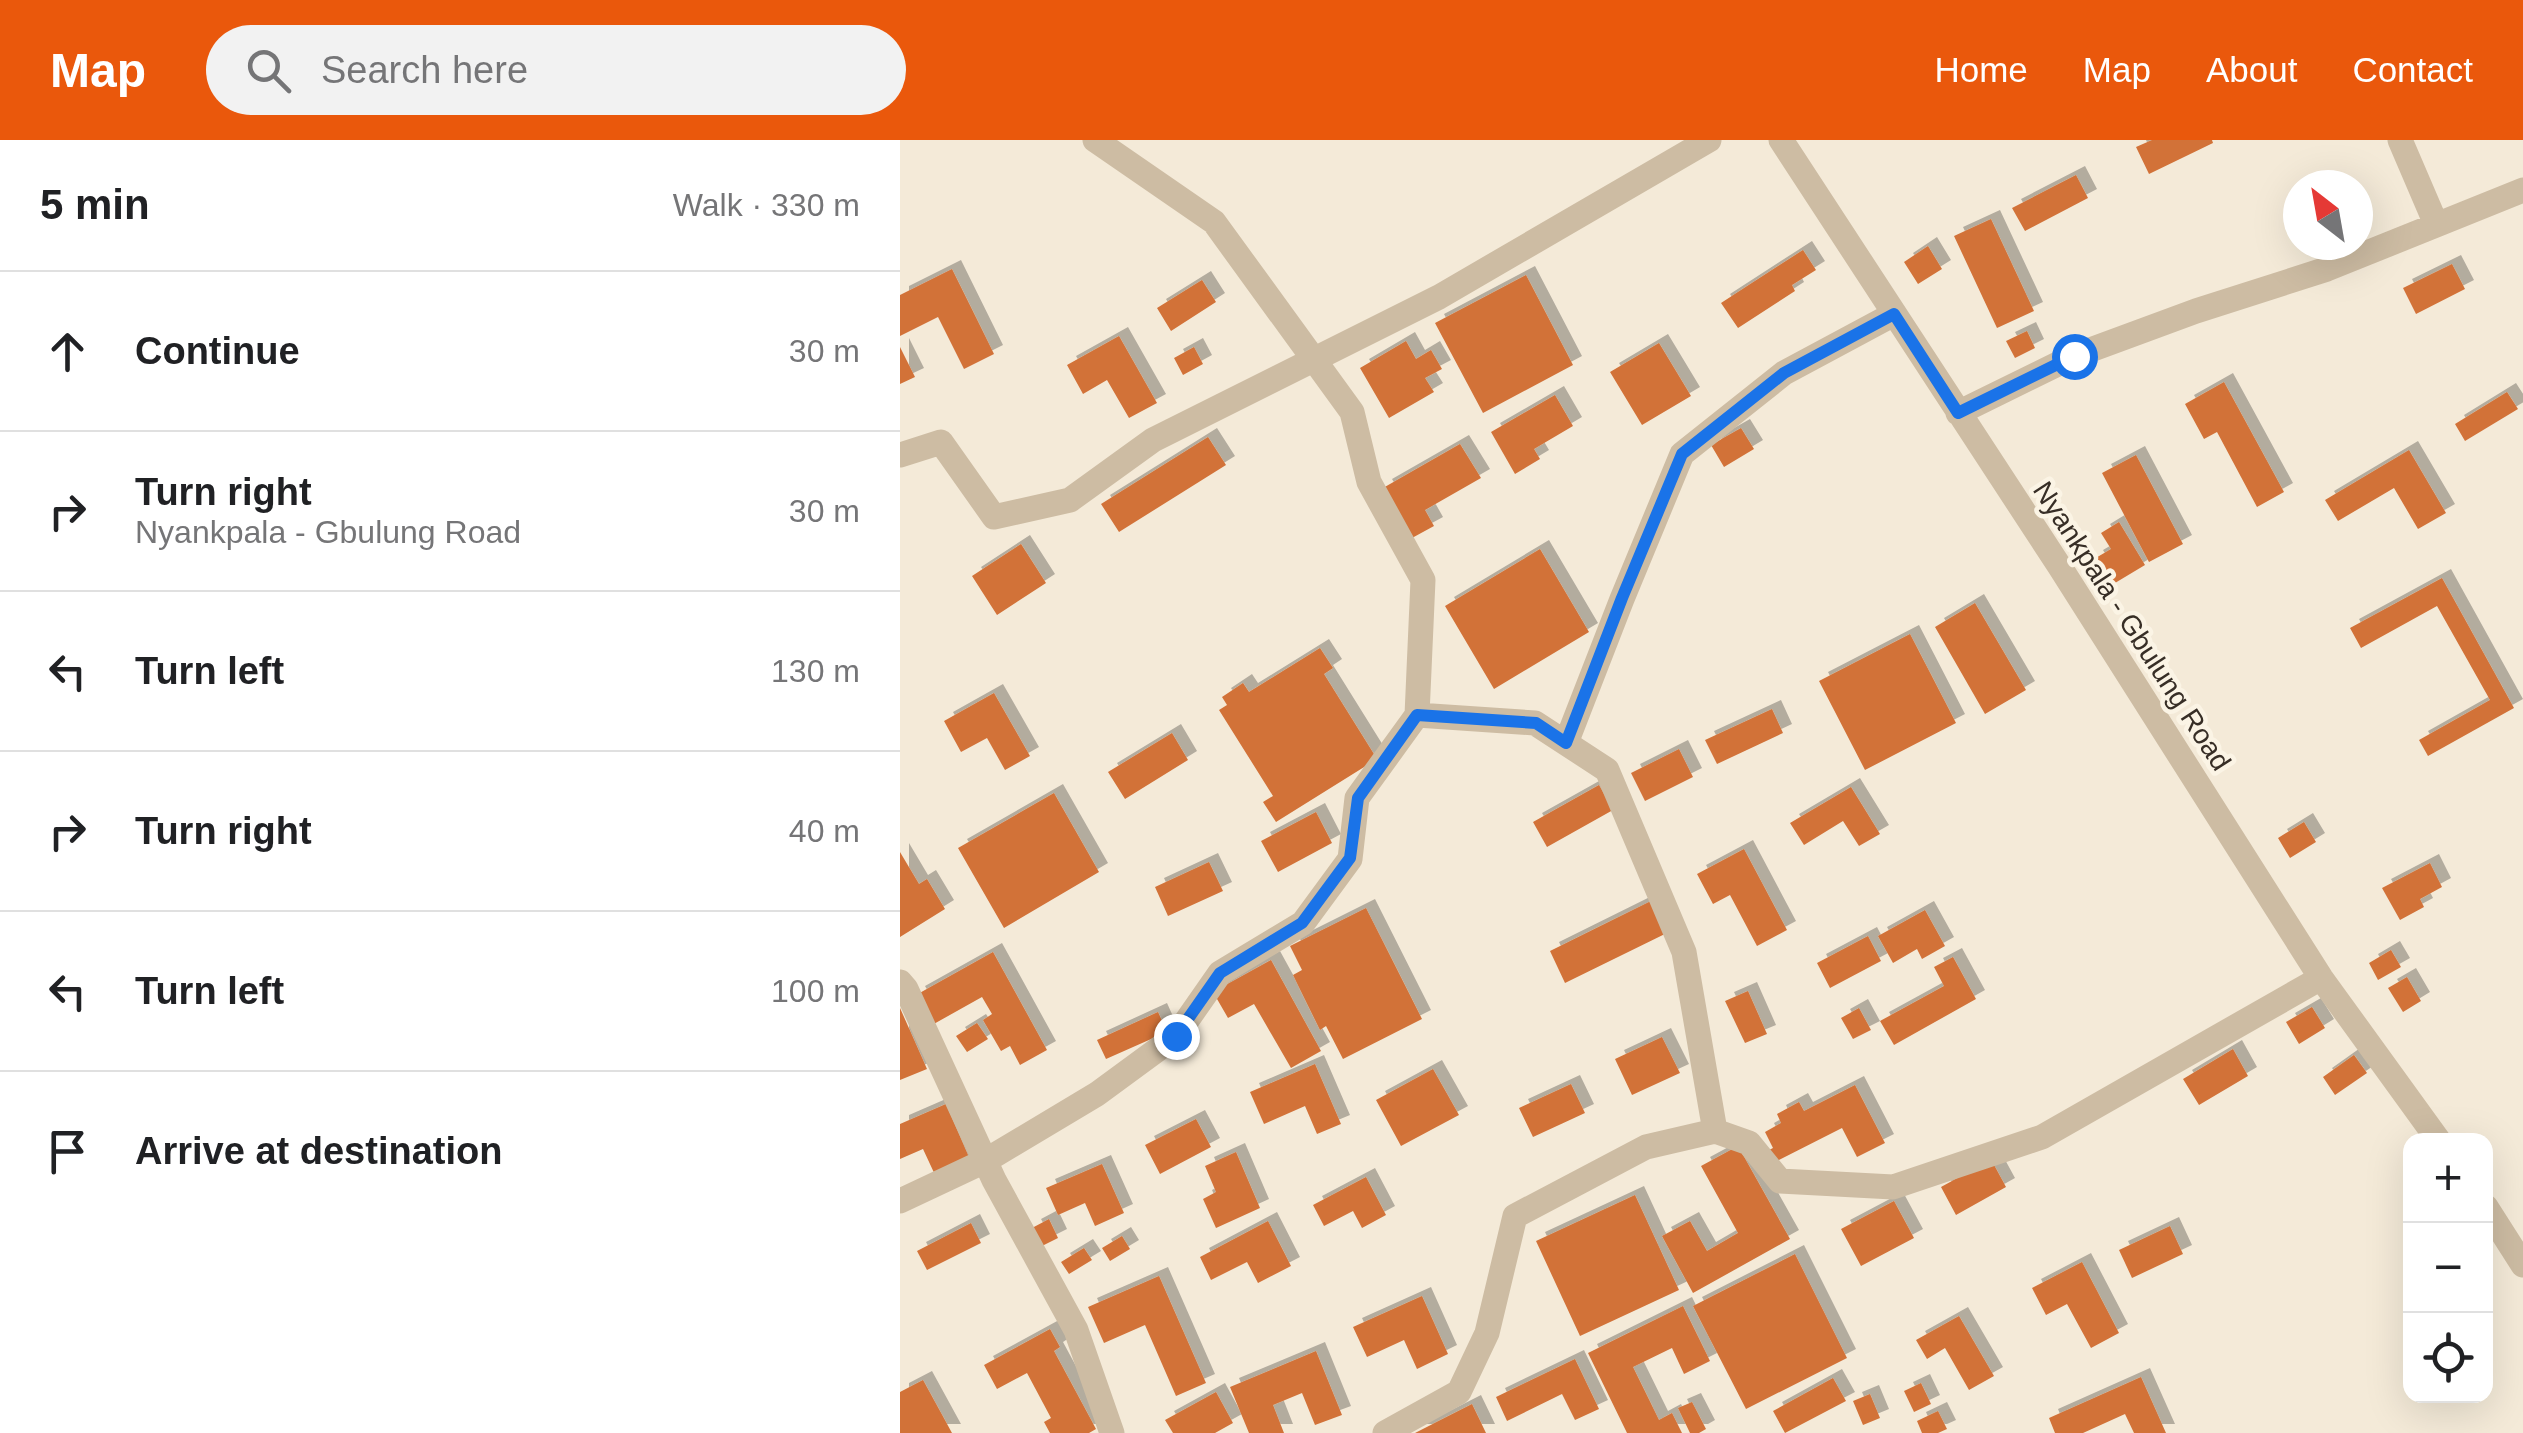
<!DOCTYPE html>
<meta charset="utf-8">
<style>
body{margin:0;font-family:Arial,sans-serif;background:#f2f2f2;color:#202124}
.controls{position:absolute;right:30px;bottom:30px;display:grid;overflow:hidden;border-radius:20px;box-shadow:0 10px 40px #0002}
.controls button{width:90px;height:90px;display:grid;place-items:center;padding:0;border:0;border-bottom:2px solid #e0e0e0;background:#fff;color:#202124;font:50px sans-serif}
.compass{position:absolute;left:1383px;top:30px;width:90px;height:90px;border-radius:50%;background:#fff;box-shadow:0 10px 40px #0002;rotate:329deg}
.stop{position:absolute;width:30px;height:30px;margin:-22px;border:8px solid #1a73e8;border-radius:50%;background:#fff}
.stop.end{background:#1a73e8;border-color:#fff;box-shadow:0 2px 10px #0008}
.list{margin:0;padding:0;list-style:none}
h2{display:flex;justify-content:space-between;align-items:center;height:130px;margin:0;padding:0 40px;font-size:42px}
h2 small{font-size:32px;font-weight:400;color:#757577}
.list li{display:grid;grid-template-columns:65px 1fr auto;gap:30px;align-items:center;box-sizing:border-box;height:160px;padding:0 40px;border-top:2px solid #e0e0e0}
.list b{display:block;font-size:38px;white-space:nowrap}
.list p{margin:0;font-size:32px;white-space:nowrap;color:#757577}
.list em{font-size:32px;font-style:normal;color:#757577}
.icon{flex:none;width:55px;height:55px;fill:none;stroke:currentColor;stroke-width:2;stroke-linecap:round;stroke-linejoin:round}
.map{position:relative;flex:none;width:1623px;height:1293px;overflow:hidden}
header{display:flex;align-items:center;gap:60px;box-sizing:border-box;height:140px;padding:0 50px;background:#ea580c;color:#fff}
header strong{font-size:48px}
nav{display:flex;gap:55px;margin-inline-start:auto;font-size:35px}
.search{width:700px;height:90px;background:#f2f2f2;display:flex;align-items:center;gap:25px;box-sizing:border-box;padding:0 35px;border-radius:55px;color:#757577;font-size:38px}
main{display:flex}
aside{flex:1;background:#fff}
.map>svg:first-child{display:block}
.building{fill:#d27238;filter:url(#shadow)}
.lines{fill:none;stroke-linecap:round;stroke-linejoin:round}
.minor{stroke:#cdbca3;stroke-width:25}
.route{stroke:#1a73e8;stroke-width:12}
.labels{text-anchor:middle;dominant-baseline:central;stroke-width:9;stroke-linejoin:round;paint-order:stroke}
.street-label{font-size:28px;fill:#372e26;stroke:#fbf4e5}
</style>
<header>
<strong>Map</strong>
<div class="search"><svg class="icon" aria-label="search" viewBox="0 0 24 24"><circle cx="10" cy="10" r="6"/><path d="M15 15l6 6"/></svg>Search here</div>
<nav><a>Home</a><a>Map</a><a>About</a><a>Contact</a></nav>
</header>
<main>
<aside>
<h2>5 min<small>Walk · 330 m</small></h2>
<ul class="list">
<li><svg class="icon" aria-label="ahead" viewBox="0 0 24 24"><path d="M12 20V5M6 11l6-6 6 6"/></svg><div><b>Continue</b></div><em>30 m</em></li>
<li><svg class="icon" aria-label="right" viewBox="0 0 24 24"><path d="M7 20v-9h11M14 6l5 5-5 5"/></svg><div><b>Turn right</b><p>Nyankpala - Gbulung Road</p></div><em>30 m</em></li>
<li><svg class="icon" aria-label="left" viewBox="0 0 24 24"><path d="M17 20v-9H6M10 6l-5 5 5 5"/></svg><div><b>Turn left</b></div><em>130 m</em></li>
<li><svg class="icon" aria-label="right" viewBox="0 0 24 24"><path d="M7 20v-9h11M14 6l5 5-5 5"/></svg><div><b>Turn right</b></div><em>40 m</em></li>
<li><svg class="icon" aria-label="left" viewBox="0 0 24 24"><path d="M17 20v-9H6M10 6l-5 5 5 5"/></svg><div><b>Turn left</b></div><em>100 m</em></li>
<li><svg class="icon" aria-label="arrive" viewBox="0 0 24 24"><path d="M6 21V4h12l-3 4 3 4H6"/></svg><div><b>Arrive at destination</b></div></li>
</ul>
</aside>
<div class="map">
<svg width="1623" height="1293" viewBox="0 0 1623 1293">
<defs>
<filter id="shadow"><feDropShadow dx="9" dy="-9" stdDeviation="0" flood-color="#0004"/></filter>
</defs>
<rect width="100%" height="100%" fill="#f4ead8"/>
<path class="building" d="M1252 0H1312L1313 3 1249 34 1236 7Z
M1176 35 1188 58 1125 91 1112 68Z
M1091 79 1134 171 1097 188 1054 96Z
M1028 106 1042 129 1018 144 1004 122Z
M903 110 916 130 892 145 895 151 838 188 821 163Z
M1552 124 1565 149 1516 174 1503 148Z
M52 129 94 214 64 229 38 177 0 196V155Z
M626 135 673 225 583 273 535 183Z
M302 140 316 162 271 191 257 168Z
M1127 191 1135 208 1115 218 1106 201Z
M219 196 257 263 229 278 207 240 183 254 167 225Z
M506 201 516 219 531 210 542 229 525 238 534 252 489 278 460 228Z
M759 203 791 256 742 285 710 232Z
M0 207 15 237 0 244Z
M294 207 303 224 283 235 274 218Z
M1324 242 1384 352 1357 367 1317 292 1304 299 1285 264Z
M1607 252 1618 269 1565 301 1555 284Z
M655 255 673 286 634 309 640 319 615 334 591 292Z
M841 288 854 309 824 327 811 305Z
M308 297 326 325 219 392 201 364Z
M560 304 581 338 525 370 534 386 512 398 483 348Z
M1509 310 1546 373 1518 389 1494 348 1438 381 1425 360Z
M1236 315 1283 404 1249 422 1202 333Z
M1219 382 1245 425 1210 446 1194 419 1211 409 1201 393Z
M121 404 146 443 97 475 72 436Z
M640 409 689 492 594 549 545 466Z
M1542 438 1614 568 1528 616 1519 600 1590 560 1537 466 1461 508 1450 488Z
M1075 463 1126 550 1085 574 1035 487Z
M1010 494 1056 583 965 630 919 541Z
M420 508 433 528 424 534 477 619 376 682 363 662 373 656 319 570 327 565 322 557 343 543 349 552Z
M94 553 130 616 105 630 87 598 61 612 44 581Z
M872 569 883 593 817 624 805 600Z
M272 593 288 620 225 659 208 632Z
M779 609 793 637 745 661 731 633Z
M699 645 713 670 647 707 633 682Z
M951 647 980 694 959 706 943 681 904 705 890 683Z
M154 653 199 732 104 788 58 708Z
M416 672 432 703 378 732 361 701Z
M1404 682 1416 702 1390 718 1378 698Z
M844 709 887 790 857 806 830 755 813 764 797 734Z
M0 712 19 744 27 739 45 769 0 797Z
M309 722 323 751 268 776 255 747Z
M1530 723 1542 747 1520 759 1524 767 1500 780 1482 748Z
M755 759 771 791 665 843 650 811Z
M466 768 522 879 443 919 426 886 420 890 393 835 402 830 390 806Z
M1025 770 1045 806 1022 819 1017 809 993 823 978 796Z
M968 796 981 821 930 848 917 823Z
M1491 810 1501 827 1478 840 1469 823Z
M93 812 147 910 120 925 110 906 101 911 83 880 92 874 82 857 32 885 16 855Z
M1053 817 1076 859 994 905 980 881 1044 846 1034 827Z
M371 820 421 911 391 928 354 864 328 878 313 852Z
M1507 837 1521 861 1503 872 1488 848Z
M848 851 867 894 845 903 825 861Z
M1412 867 1425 888 1399 904 1386 882Z
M0 868 27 929 0 940Z
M959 868 971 890 953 899 941 878Z
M258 872 267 892 206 919 197 900Z
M77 883 88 899 67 912 56 896Z
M762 897 780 933 732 955 715 919Z
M1333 909 1348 936 1299 965 1283 939Z
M1454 915 1467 933 1435 955 1423 937Z
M415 924 441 984 417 994 405 966 364 984 350 952Z
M533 929 559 975 501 1006 476 960Z
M671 944 685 973 633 997 619 968Z
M955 945 985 1003 957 1017 942 988 873 1023 867 1011 873 1008 865 992 881 983 877 974 899 962 904 971Z
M46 964 71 1022 36 1037 23 1009 0 1019V984Z
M296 979 311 1007 260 1034 245 1005Z
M838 1006 890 1099 793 1153 762 1096 790 1081 807 1111 838 1093 801 1026Z
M336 1012 360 1068 316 1088 303 1059 316 1052 305 1026Z
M202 1024 224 1073 195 1086 185 1063 158 1075 146 1048Z
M1083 1024 1094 1025 1106 1047 1056 1075 1041 1047Z
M466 1037 486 1075 462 1088 453 1071 424 1086 413 1065Z
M735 1055 779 1150 680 1196 636 1101Z
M994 1061 1014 1098 961 1126 941 1089Z
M149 1079 158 1098 142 1106 132 1088Z
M368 1081 391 1126 358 1143 347 1122 311 1140 300 1117Z
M71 1083 81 1103 27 1130 17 1111Z
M1270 1086 1283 1114 1232 1138 1219 1110Z
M222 1096 230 1109 210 1121 202 1108Z
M184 1108 192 1120 169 1134 161 1122Z
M895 1114 947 1218 846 1269 793 1166Z
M1182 1122 1219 1193 1191 1208 1167 1164 1146 1175 1132 1148Z
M259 1136 306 1243 276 1256 245 1185 204 1203 188 1167Z
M522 1156 548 1214 517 1229 504 1200 467 1217 453 1187Z
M783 1166 810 1221 784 1234 772 1208 733 1227 759 1280 772 1273 782 1293H727L688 1213Z
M1059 1176 1094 1236 1069 1250 1045 1208 1027 1219 1016 1200Z
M150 1189 160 1207 154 1211 196 1289 189 1293H150L144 1282 151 1278 127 1233 97 1249 84 1225Z
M416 1211 442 1275 415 1285 402 1253 373 1265 384 1293H349L330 1247Z
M675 1219 699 1269 675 1280 662 1254 607 1281 596 1257Z
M1241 1237 1266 1293H1234L1225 1274 1183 1293H1155L1149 1278Z
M933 1238 946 1261 885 1293 873 1271Z
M23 1240 52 1293H0V1252Z
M1021 1243 1031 1264 1014 1272 1004 1251Z
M316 1252 333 1283 315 1293H273L265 1280Z
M970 1254 980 1278 963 1285 953 1261Z
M792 1262 806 1289 799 1293H790L778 1268Z
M572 1264 586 1293H515Z
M1038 1271 1047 1289 1038 1293H1022L1017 1281Z"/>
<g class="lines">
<path class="minor" d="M881 0 1160 427 1421 838 1539 1001
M1500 0 1536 84
M1058 273 1174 216 1296 171 1427 129 1623 50
M0 315 41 302 94 377 170 360 253 300 539 157 809 0
M517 575 635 583 707 630 784 812 815 991
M666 603 722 459 782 314 884 233 994 174
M0 842 6 849 94 1040 176 1190 212 1293
M0 1061 85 1021 197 954 276 896 320 833 403 783 450 719 457 658 517 575 523 440 469 342 452 272 314 82 195 0
M1586 1067 1623 1125
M485 1293 559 1252 587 1193 615 1076 746 1007 815 991 849 1003 880 1041 993 1047 1142 997 1421 838"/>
</g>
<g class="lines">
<path class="route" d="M276 896 320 833 402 783 450 718 458 658 517 575 636 583 666 603 722 458 782 314 884 233 994 174 1058 273 1174 216"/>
</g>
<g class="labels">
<g class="street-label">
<text transform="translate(1232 486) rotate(57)">Nyankpala - Gbulung Road</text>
</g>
</g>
</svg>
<div class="controls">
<button>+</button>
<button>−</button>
<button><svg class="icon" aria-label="locate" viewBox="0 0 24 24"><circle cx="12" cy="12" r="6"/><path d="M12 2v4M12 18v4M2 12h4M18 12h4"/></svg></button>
</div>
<svg class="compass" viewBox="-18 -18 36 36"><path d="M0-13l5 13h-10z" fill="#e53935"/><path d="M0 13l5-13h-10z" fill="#757577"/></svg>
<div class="stop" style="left:1174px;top:216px"></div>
<div class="stop end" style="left:276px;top:896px"></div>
</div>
</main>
